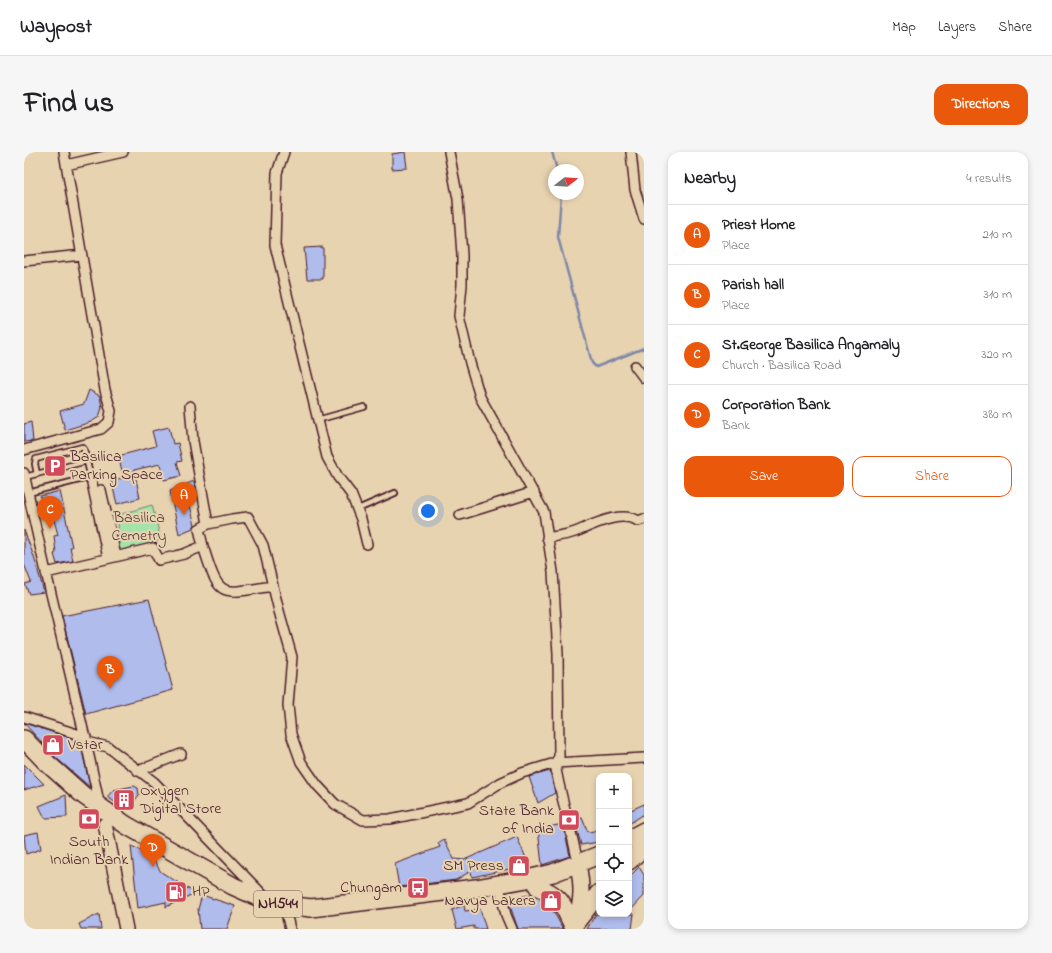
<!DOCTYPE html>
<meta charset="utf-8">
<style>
body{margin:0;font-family:"Indie Flower",sans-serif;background:#f6f6f6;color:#202124}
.controls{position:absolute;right:12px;bottom:12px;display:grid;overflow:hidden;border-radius:8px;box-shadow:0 2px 6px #0003}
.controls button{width:36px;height:36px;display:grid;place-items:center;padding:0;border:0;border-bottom:1px solid #e0e0e0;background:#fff;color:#202124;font:20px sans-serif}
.compass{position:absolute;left:524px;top:12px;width:36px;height:36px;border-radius:50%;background:#fff;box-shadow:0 2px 6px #0003;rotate:73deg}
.you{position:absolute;left:404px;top:359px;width:14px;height:14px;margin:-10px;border:3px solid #fff;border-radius:50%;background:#1a73e8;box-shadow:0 0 0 6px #1a73e833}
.badge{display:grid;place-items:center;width:26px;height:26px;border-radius:50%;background:#ea580c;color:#fff;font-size:13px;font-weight:700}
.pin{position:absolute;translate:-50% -33px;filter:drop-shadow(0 1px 2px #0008)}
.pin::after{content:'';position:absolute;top:21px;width:14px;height:12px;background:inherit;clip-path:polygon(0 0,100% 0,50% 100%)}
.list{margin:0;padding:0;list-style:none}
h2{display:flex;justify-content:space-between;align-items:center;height:52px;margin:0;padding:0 16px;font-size:17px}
h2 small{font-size:13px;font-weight:400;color:#757577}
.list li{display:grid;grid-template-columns:26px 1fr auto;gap:12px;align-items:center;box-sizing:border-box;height:60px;padding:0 16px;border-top:1px solid #e0e0e0}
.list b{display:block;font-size:15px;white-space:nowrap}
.list p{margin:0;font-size:13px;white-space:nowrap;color:#757577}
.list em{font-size:13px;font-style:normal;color:#757577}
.actions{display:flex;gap:8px;padding:12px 16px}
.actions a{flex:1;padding:9px 0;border:1px solid #ea580c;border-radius:12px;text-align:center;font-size:14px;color:#ea580c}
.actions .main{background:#ea580c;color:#fff}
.icon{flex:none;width:22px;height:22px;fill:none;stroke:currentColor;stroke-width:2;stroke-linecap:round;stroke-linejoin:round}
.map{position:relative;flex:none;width:620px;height:777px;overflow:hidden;border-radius:12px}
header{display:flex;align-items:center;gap:24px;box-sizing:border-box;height:56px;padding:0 20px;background:#fff;border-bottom:1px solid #e0e0e0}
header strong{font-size:19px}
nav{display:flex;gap:22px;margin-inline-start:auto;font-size:14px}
.intro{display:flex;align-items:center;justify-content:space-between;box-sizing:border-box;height:96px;padding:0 24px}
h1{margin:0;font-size:28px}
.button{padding:10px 18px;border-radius:12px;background:#ea580c;color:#fff;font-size:14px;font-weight:700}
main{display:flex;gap:24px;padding:0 24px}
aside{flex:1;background:#fff;border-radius:12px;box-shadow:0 2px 6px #0003}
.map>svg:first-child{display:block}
.green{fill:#a6e3aa;stroke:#78816a}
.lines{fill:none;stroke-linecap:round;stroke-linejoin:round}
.stream{stroke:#7d87a7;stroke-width:2.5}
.building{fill:#afbcec;stroke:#4a1f2b}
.lane-casing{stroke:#4a1f2b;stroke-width:8}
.street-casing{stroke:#4a1f2b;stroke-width:12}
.secondary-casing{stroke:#4a1f2b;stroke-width:16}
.primary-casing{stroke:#4a1f2b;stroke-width:18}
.highway-casing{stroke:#4a1f2b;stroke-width:20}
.lane{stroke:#e8d3b1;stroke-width:4.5}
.street{stroke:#e8d3b1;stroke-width:9}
.secondary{stroke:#e8d3b1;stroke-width:13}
.primary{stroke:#e8d3b1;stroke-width:15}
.highway{stroke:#e8d3b1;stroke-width:17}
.labels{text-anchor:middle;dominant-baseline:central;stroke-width:4;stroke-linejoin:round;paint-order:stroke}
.shield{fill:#e8d3b1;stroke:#795553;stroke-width:1}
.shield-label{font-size:15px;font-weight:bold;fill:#4a1f2b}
.poi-label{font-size:16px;fill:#4a1f2b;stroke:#e8d3b1;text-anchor:start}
.park-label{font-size:16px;fill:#583c3e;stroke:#e8d3b1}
</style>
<header>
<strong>Waypost</strong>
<nav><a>Map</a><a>Layers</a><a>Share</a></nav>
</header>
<div class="intro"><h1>Find us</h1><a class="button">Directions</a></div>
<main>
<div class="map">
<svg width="620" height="777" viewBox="0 0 620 777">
<rect width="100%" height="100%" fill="#e8d3b1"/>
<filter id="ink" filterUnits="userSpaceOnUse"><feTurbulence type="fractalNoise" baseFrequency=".025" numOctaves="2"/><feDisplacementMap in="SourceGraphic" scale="8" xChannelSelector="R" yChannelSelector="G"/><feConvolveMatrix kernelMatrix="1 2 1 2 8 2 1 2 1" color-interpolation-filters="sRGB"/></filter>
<g filter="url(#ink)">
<path class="green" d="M128 353 137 388 95 400 94 363Z"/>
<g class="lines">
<path class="stream" d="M528 0 533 18
M537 42 534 85 568 211 572 215 620 196"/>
</g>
<path class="building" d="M381 0 383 16 368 17V2Z
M299 95V127H283L280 96Z
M65 238 76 244 78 256 75 265 67 270 41 278 36 259 60 252Z
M7 270 9 289 0 290V272Z
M145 275 149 292 154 291 158 309 153 310 157 324 140 328 136 312 110 318 116 346 93 352 87 328 100 326 94 304 132 294 128 279Z
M170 329 173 346 165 350 171 373 169 376 155 382 146 339Z
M36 339 48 395H46L49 409 33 412 30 402 32 401 30 384 34 383 30 368H27L24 356 22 357 16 344Z
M0 378 10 405 20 440 5 442 1 432 7 430 0 412Z
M125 447 149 538 62 562 38 464Z
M0 571 56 589 66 635 31 605Z
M0 612 20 632 0 638Z
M526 619 531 641 514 651 505 625Z
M110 634 114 636 115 643 103 658 83 645 89 638Z
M42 643 43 665 21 666 15 654Z
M620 652V662L605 672V659Z
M550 666H558L564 680 575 678V690L557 693Z
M539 672 546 704 518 713 514 677Z
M14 680 17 697 2 702 0 683Z
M493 685 505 713 448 725 447 719 432 728 375 735 371 712 416 695 414 691 420 687 430 707 440 708Z
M107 694 126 702 137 720 171 741 142 755V750L114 756Z
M615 715 620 723V744L605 760V725Z
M508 742 526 753 539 777H494L484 748Z
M178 743 211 754 203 777H176L174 757Z
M440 753 441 759 456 757 462 777H450V774L433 777 428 758Z
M75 762 77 777H57L55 772Z
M572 762H610L608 777H563Z"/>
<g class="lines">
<g class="lane-casing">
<path id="lane" d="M293 268 340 255
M13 322 11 312 12 307 58 295 60 297 68 331
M1 325 63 309
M4 341 67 325
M334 357 371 341"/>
</g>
<g class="street-casing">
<path id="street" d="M260 0 253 21 251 93 303 305 314 325 327 342 337 367 343 392
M425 0 434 47 438 103V133L435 164 446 211 456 245 520 360 529 420 534 502 535 605 531 611C536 645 548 678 554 712
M607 0 611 38 620 67
M42 13 99 0
M0 109 58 103
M611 214 620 226
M166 254 169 289 184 372 208 367 224 365 239 393 255 459 268 505 264 553 267 582 277 610 293 633 311 652 339 668 366 667 444 651 476 631 498 621 531 611 620 606
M0 298 77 277 85 270 87 259 81 238 40 0
M0 321C23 433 53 543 76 655
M68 331 84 406
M77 338 92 404
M436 363 510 340
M523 386C532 384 543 383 551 380 569 373 597 358 614 369L620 367
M179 394C196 448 195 442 249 434
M22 421 129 396 135 408 160 402 179 394 175 377 184 372
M0 565 62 585
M63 590 84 595 130 630 239 743
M114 619 157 602
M477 742 482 763 488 777
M263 765 266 777"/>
</g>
<g class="secondary-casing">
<path id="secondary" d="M81 672 102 777"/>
</g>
<g class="primary-casing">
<path id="primary" d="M551 769C559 750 558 732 554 712"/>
</g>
<g class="highway-casing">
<path id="highway" d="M0 587 23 611 59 643 102 673 209 734 247 751 287 756 452 736 503 727 529 721 575 703
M605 687 620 679
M605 709 619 696
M514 735C537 744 539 753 549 774L575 741"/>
</g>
<use href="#lane" class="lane"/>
<use href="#street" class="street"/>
<use href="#secondary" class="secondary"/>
<use href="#primary" class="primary"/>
<use href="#highway" class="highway"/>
</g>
</g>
<defs>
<g id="parking-square" transform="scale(1.15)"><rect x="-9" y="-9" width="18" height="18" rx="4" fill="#d1495b" stroke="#e8d3b1"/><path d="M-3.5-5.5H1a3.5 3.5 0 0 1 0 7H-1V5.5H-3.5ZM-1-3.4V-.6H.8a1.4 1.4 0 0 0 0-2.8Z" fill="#fff"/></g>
<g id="shop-square" transform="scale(1.15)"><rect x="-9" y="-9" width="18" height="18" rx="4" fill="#d1495b" stroke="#e8d3b1"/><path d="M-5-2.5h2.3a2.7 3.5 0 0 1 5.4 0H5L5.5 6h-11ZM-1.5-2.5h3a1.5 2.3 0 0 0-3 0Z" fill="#fff"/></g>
<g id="building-square" transform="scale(1.15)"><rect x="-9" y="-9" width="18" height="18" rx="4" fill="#d1495b" stroke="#e8d3b1"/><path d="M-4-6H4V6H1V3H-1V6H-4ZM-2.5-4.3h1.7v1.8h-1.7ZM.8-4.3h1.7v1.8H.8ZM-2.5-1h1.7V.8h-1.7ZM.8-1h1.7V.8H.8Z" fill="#fff"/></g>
<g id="bank-square" transform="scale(1.15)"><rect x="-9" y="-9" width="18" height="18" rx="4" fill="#d1495b" stroke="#e8d3b1"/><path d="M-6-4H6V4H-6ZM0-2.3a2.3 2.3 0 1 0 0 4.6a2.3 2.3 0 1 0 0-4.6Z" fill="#fff"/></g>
<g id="bus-square" transform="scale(1.15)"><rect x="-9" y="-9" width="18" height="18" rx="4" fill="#d1495b" stroke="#e8d3b1"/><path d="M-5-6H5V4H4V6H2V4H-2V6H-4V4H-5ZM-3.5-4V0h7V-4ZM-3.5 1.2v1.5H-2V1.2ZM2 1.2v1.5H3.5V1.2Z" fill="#fff"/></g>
<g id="fuel-square" transform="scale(1.15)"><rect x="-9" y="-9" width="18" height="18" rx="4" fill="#d1495b" stroke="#e8d3b1"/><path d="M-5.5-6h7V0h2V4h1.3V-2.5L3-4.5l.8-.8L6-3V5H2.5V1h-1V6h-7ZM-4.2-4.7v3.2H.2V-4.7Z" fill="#fff"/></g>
</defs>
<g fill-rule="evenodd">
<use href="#parking-square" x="31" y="314"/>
<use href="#shop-square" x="29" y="593"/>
<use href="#building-square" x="100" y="648"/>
<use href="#bank-square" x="65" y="667"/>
<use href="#bank-square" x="545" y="668"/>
<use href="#shop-square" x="495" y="714"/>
<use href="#bus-square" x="394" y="736"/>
<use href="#fuel-square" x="152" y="740"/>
<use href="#shop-square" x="527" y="749"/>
</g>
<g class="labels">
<rect class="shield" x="230" y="739" width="48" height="26" rx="3"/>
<g class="shield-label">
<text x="254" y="752">NH544</text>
</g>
<g class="poi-label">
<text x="46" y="305">Basilica<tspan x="46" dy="18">Parking Space</tspan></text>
<text x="44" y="593">Vstar</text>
<text x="116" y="639">Oxygen<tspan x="116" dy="18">Digital Store</tspan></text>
<text x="530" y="659" text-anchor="end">State Bank<tspan x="530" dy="18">of India</tspan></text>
<text x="65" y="690" text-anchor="middle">South<tspan x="65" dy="18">Indian Bank</tspan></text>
<text x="480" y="714" text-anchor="end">SM Press</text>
<text x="378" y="736" text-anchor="end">Chungam</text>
<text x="168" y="740">HP</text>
<text x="512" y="749" text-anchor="end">Navya bakers</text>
</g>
<g class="park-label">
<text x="115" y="366">Basilica<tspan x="115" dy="18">Cemetry</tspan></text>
</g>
</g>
</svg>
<div class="controls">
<button>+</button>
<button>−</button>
<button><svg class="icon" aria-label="locate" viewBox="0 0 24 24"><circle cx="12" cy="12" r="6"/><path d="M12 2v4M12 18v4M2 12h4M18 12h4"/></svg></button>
<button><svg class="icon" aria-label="layers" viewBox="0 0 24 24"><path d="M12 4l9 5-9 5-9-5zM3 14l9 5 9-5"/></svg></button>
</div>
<svg class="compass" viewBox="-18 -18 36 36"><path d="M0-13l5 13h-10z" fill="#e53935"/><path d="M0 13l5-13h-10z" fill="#757577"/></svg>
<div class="you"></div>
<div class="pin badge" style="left:160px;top:363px">A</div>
<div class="pin badge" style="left:86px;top:537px">B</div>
<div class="pin badge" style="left:26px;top:377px">C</div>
<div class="pin badge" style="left:129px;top:715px">D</div>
</div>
<aside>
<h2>Nearby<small>4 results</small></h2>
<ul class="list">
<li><span class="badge">A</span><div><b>Priest Home</b><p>Place</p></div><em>210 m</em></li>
<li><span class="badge">B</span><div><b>Parish hall</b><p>Place</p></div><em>310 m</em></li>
<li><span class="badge">C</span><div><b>St.George Basilica Angamaly</b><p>Church · Basilica Road</p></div><em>320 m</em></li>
<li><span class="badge">D</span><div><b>Corporation Bank</b><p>Bank</p></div><em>380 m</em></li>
</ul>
<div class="actions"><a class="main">Save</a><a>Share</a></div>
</aside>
</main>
